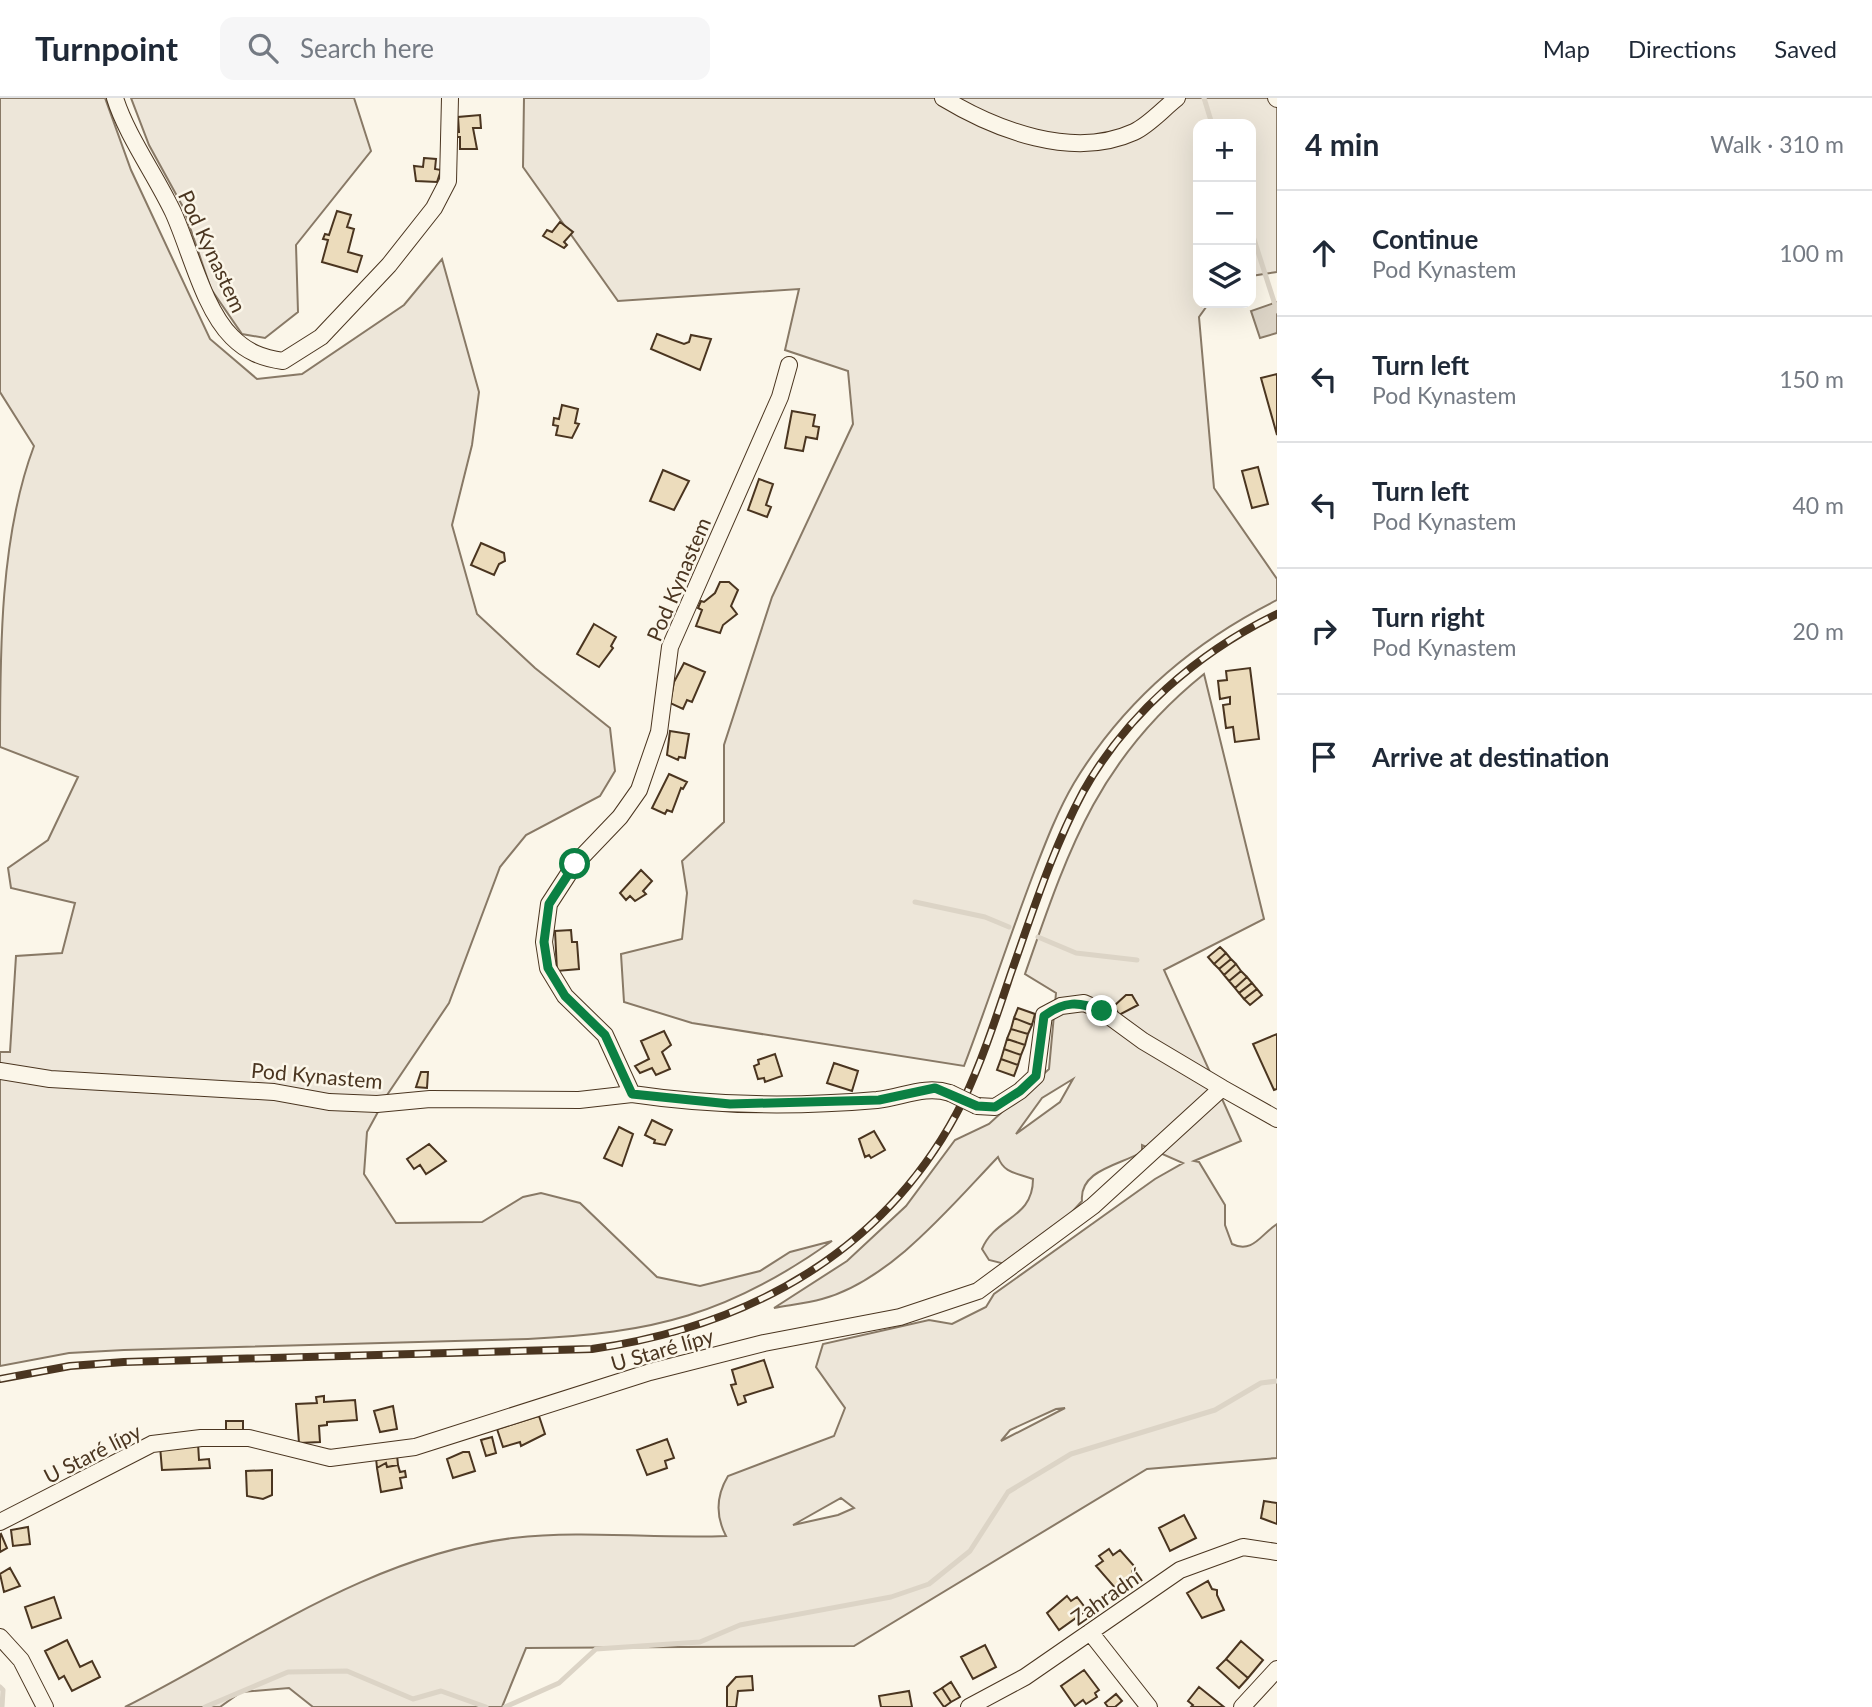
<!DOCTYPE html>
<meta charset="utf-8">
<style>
body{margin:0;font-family:Lato,sans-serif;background:#f6f6f7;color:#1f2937}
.controls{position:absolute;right:21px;top:21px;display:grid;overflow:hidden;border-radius:14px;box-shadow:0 7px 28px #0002}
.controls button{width:63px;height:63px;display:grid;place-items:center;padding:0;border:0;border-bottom:2px solid #e0e1e3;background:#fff;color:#1f2937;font:35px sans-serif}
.stop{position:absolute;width:21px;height:21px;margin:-16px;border:5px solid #0b8043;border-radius:50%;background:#fff}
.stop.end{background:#0b8043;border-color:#fff;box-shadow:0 2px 7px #0008}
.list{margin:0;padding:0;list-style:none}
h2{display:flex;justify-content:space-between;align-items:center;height:91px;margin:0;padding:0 28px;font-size:30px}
h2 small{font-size:23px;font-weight:400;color:#747a83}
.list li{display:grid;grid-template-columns:46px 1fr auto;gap:21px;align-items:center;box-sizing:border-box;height:126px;padding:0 28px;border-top:2px solid #e0e1e3}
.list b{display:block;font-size:26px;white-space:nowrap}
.list p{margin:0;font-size:23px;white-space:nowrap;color:#747a83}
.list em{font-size:23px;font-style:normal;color:#747a83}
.icon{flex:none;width:38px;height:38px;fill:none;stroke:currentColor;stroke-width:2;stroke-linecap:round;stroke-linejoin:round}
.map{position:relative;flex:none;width:1277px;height:1609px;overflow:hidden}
header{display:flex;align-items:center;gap:42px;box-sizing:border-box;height:98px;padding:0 35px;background:#fff;border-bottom:2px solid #e0e1e3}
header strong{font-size:33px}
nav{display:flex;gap:38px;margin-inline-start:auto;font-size:24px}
.search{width:490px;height:63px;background:#f6f6f7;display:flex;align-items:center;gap:18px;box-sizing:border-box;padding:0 24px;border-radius:14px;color:#747a83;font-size:26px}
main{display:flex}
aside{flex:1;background:#fff}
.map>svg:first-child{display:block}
.green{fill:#ede6d9;stroke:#887966;stroke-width:2;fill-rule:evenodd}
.water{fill:#dcd4c6;stroke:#887966;stroke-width:2}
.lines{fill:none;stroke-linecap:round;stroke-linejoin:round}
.stream{stroke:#dcd4c6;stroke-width:5}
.building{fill:#ecdcbc;stroke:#4a3520;stroke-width:2}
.minor-casing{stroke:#4a3520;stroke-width:18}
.minor{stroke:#fbf6e9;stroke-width:16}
.rail-casing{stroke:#4a3520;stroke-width:8}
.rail{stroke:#fbf6e9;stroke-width:5;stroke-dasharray:16;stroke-linecap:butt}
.minor-bridge-casing{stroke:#4a3520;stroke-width:18;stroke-linecap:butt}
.minor-bridge{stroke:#fbf6e9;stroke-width:16}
.route{stroke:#0b8043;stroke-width:9}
.labels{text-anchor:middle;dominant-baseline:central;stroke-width:5;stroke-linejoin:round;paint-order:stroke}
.street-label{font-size:21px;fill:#4a3520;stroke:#fbf6e9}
</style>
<header>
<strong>Turnpoint</strong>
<div class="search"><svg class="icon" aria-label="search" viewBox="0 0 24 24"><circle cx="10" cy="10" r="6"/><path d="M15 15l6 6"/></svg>Search here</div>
<nav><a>Map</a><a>Directions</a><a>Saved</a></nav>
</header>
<main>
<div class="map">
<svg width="1277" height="1609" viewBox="0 0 1277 1609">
<rect width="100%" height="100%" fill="#fbf6e9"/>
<path class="green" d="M0 0H105L131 72 210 241 257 281 302 276 404 207 442 161 479 294 472 347 452 427 477 516 535 570 610 630 615 673 600 698 526 737 500 769 449 905 385 1000 330 999 47 974 0 967V954H10L16 858 62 855 75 805 11 790 8 770 48 742 78 679 0 649C0 553 0 438 34 348L0 294Z
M131 0H354L371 53 296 147 298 214 265 240 242 236 211 191 183 109 149 47Z
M524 0H1277V174L1251 178V26H1198V205H1209L1199 219 1214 390 1277 481V502C1193 544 1123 604 1074 685 1057 714 1045 746 1033 777 1009 840 988 905 964 968L692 925 624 904 621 856 682 841 687 795 682 763 724 724V647L772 499 853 326 848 273 785 252 799 191 618 203 523 69Z
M1204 576 1264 821 1164 872 1241 1043 1194 1063 1199 1064 1225 1107V1127L1232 1146C1253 1156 1261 1136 1277 1126V1360L1147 1371 854 1548 526 1550 502 1609H313L289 1590 241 1594 220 1609H125C252 1545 368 1458 513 1440 585 1432 655 1441 726 1438 716 1419 716 1398 728 1378L834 1338 845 1310 816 1269 823 1246 929 1222 952 1226 986 1209 994 1196 1155 1081 1183 1065 1142 1047V1054C1120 1067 1079 1072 1082 1103L1062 1125 1005 1166 989 1162 982 1151C995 1119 1033 1121 1033 1081 1018 1075 1004 1076 998 1059 951 1108 890 1183 822 1201 807 1205 790 1207 774 1210L847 1163 906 1108 955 1042 989 1026 1049 971 1056 895 1025 876C1068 753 1097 662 1204 576ZM1073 981 1060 1004 1016 1036 1042 1000ZM1065 1310 1001 1343 1010 1332 1056 1311ZM841 1400 854 1410 838 1417 793 1427Z
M0 978 270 999 379 1012 367 1034 364 1076 396 1125 482 1124 523 1099 541 1095 580 1105 657 1179 700 1188 760 1173 790 1154 832 1143C728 1217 653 1235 528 1241L124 1252 69 1255 0 1268Z"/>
<path class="water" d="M1277 204V235L1260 240 1251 213Z"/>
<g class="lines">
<path class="stream" d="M1204 0 1212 26
M1251 132 1277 213
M915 804 985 819 1009 829
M1038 839 1076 855 1137 862
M0 1589 3 1592 2 1609
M205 1609 288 1574 347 1573 413 1601 441 1593 486 1609
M505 1609 559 1585 596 1551 700 1544 740 1527 891 1499 929 1486 970 1453 1008 1394 1071 1356 1215 1312 1261 1285 1277 1283"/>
</g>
<path class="building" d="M480 17 481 30H473L477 51H460V39H456V34H459L458 19Z
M424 60 436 61 435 71 441 72 437 84 416 83 414 68 423 69Z
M337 113 351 117 347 129 354 131 348 154 362 158 357 174 322 164 328 142 323 141 325 136 329 137Z
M560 124 573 134 564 144 567 147 564 150 543 138 547 132 552 134Z
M657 236 684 246 689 244 691 237 711 241 700 272 651 251Z
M1277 276V337L1261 280Z
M562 307 578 311 575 325 579 326 572 340 556 337 558 328 553 327 554 320 559 321Z
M792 313 815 317 813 328 819 329 817 341 806 339 803 353 785 350Z
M1258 369 1268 406 1252 410 1242 373Z
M663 372 689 383 674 412 650 403Z
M759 381 773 386 766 407 771 409 767 419 748 412Z
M481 445 504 455 505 463 499 466 494 477 471 467Z
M720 484H729L738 492 731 508 737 516 723 527 720 535 696 528 702 512 698 510 701 503 704 504 715 495Z
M594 526 616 539 611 548 613 550 599 569 577 556Z
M684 565 705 574 692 604 687 602 683 611 670 605 674 584Z
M1250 570 1259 641 1235 644 1233 629 1226 630 1223 607 1230 606V599L1220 601 1218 583 1227 582 1226 573Z
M670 633 689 636 685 660 679 659 678 662 667 657Z
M669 676 687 684 683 691 681 690 672 714 667 712 665 716 652 710Z
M641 772 652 783 643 793 646 796 635 803 630 798 626 802 620 795Z
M571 832 572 844H577L579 871 557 873 555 833Z
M1220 849 1226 855 1214 866 1208 859Z
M1226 855 1231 861 1219 871 1214 866Z
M1231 861 1236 866 1224 877 1219 871Z
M1236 866 1241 873 1229 883 1224 877Z
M1241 873 1247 879 1235 890 1229 883Z
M1247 879 1252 885 1239 895 1235 890Z
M1252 885 1257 891 1244 901 1239 895Z
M1257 891 1262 897 1250 907 1244 901Z
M1126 897H1132L1138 907 1119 917 1114 908Z
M1018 910 1035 916 1032 927 1014 920Z
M1014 920 1032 927 1028 936 1011 931Z
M1011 931 1028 936 1025 947 1007 941Z
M664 933 671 947 662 954 670 971 656 977 652 970 640 975 635 968 649 961 641 943Z
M1277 936V991L1274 992 1253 946Z
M1007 941 1025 947 1021 957 1004 951Z
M1004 951 1021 957 1018 967 1001 961Z
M775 956 782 978 765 984 764 980 758 981 754 968 759 966 758 962Z
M1001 961 1018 967 1014 978 997 972Z
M834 965 858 973 852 993 827 985Z
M421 974H428L427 990 416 989Z
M652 1022 672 1032 665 1047 654 1045 655 1042 645 1037Z
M619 1029 633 1036 622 1068 604 1060Z
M874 1033 885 1052 871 1060 869 1057 865 1059 859 1041Z
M429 1046 446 1063 426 1076 420 1067 414 1071 407 1061Z
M764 1262 773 1289 744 1298 746 1304 738 1307 731 1287 736 1286 732 1272Z
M324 1298V1304L355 1302 357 1322 327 1324V1327L319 1328 320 1344 299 1345 296 1306 317 1305 316 1299Z
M393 1308 397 1331 380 1334 374 1313Z
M539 1318 545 1336 521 1348 520 1344 503 1349 497 1331Z
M226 1323H243V1334H226Z
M492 1339 496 1355 486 1358 481 1342Z
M667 1341 674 1360 665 1363 667 1370 647 1377 637 1352Z
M198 1345 199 1362 209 1361 210 1370 162 1372 160 1348Z
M463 1354H469L475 1373 453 1380 447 1361Z
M397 1357 398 1367 387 1369 386 1365 377 1370 376 1360Z
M386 1365 387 1369 398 1367 400 1374 405 1373 406 1379 400 1380 402 1390 381 1394 377 1370Z
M272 1372V1397L263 1401 247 1398 246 1373Z
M1264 1403 1277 1405V1426L1261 1420Z
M1184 1417 1196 1440 1170 1453 1159 1430Z
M28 1429 30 1446 13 1448 11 1432Z
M1 1436 7 1450 0 1454V1437Z
M1109 1451 1113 1457 1120 1452 1135 1469 1132 1473 1135 1478 1116 1491 1096 1468 1103 1463 1099 1458Z
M10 1470 20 1488 4 1494 0 1476Z
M1208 1483 1212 1491 1217 1492V1497L1224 1512 1202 1520 1187 1495Z
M1067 1498 1071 1503 1077 1499 1087 1512 1059 1532 1047 1515Z
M54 1499 61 1520 32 1530 25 1509Z
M67 1542 80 1569 92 1563 100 1579 72 1593 64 1578 59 1581 45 1553Z
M1241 1543 1263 1562 1248 1580 1226 1561Z
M985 1547 996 1569 973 1581 961 1559Z
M1226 1561 1248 1580 1239 1590 1217 1570Z
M1084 1572 1099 1592 1095 1595 1097 1599 1086 1606 1083 1602 1075 1608 1061 1588Z
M752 1578 753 1592 738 1593 736 1609H727V1589L736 1579Z
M951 1584 960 1599 951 1604 942 1590Z
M1199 1589 1224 1609H1191L1193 1607 1188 1603Z
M942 1590 951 1604 944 1609 934 1595Z
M909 1593 912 1609H881L879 1598Z
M1116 1596 1122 1603 1115 1609H1108L1105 1605Z"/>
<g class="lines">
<g class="minor-casing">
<path id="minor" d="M115 0C126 36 156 78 173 114 190 151 203 210 232 239 247 254 262 260 283 263L321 239 389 167 434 110 448 83 450 0
M943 0C996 32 1073 62 1134 34 1149 27 1163 11 1177 0
M1276 0 1277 1
M789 267 780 299 670 549 659 634 639 692 620 719 575 766 549 806 544 844 548 870 565 898 605 937 632 996C712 1008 796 1009 877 1002 903 999 925 987 950 995
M0 973 50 981 274 994 329 1004 377 1006 430 1001 579 1002 632 996
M977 1008 995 1009 1020 993 1036 978 1044 917 1061 908 1084 905 1102 913 1143 943 1222 990
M0 1424 152 1346 201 1340H249L330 1360 415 1349 650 1274 764 1245 900 1219 978 1193 1093 1108 1222 990 1277 1021
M1090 1534 1149 1609
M0 1539 21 1562 45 1609
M969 1609 1025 1579 1180 1472 1243 1449 1277 1454
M1242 1609 1277 1571"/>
</g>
<use href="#minor" class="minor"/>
<g class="rail-casing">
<path id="rail" d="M0 1281 70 1268 124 1264 592 1251C752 1228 889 1151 963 1003 982 963 996 920 1010 878 1032 816 1052 752 1083 694 1126 617 1198 554 1277 516"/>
</g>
<use href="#rail" class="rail"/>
<g class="minor-bridge-casing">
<path id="minor-bridge" d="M950 995 977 1008"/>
</g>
<use href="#minor-bridge" class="minor-bridge"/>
</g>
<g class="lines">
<path class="route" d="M575 766 549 806 544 844 548 870 565 898 605 937 632 996 730 1006 879 1002 935 990 977 1008 995 1009 1020 993 1036 978 1044 918C1064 903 1079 903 1102 913"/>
</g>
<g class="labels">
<g class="street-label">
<text transform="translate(213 153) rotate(65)">Pod Kynastem</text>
<text transform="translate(678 481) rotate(-67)">Pod Kynastem</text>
<text transform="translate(317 977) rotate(5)">Pod Kynastem</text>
<text transform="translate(662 1251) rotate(-16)">U Staré lípy</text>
<text transform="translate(92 1355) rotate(-27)">U Staré lípy</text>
<text transform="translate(1106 1498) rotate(-35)">Zahradní</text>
</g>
</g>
</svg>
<div class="controls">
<button>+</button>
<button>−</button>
<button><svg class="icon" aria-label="layers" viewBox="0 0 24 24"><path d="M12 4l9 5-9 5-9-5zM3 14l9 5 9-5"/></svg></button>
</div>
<div class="stop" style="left:575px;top:766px"></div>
<div class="stop end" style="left:1102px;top:913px"></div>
</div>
<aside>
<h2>4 min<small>Walk · 310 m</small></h2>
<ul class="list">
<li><svg class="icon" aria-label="ahead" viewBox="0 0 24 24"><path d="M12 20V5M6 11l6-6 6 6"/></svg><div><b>Continue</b><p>Pod Kynastem</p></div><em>100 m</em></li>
<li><svg class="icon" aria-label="left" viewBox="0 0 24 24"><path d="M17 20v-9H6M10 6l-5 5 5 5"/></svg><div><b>Turn left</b><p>Pod Kynastem</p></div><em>150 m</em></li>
<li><svg class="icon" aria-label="left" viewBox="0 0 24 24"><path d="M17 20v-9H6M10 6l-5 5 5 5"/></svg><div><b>Turn left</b><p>Pod Kynastem</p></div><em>40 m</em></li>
<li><svg class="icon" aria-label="right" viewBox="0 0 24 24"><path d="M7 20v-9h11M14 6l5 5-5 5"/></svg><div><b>Turn right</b><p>Pod Kynastem</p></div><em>20 m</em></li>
<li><svg class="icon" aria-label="arrive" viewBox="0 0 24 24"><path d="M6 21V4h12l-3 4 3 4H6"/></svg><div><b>Arrive at destination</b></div></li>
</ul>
</aside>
</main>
